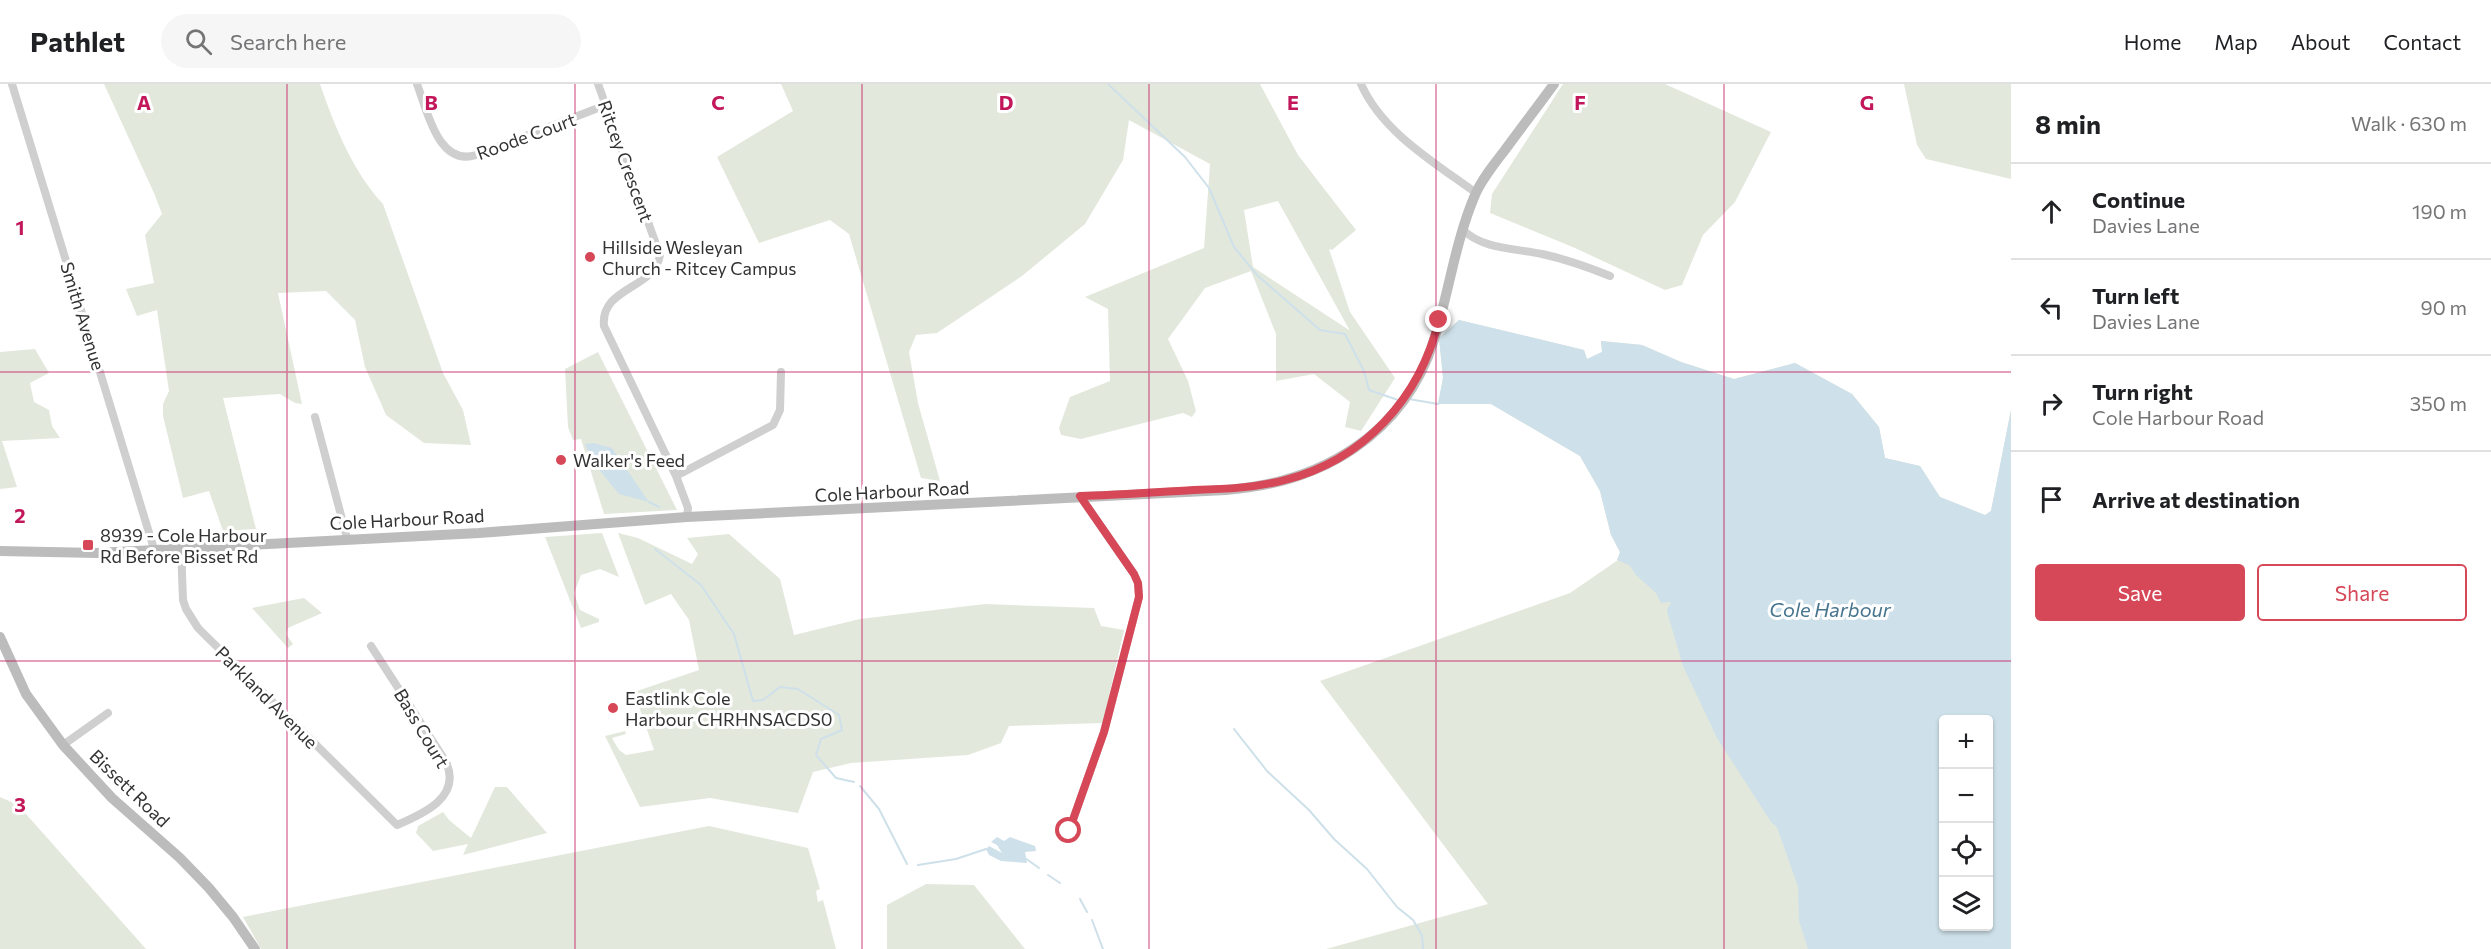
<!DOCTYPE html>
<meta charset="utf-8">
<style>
body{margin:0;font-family:Commissioner,sans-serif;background:#f6f6f6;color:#202124}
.controls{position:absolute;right:18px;bottom:18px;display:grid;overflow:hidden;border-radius:6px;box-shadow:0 2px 4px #0004}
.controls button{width:54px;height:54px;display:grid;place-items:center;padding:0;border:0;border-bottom:2px solid #e0e0e0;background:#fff;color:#202124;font:30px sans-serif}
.stop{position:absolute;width:18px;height:18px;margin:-14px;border:4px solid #d64858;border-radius:50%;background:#fff}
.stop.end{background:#d64858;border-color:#fff;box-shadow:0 2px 6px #0008}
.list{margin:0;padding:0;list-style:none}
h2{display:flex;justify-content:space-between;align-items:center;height:78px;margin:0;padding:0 24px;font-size:26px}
h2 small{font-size:20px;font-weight:400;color:#757577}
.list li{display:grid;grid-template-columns:39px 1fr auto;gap:18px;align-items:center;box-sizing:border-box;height:96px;padding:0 24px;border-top:2px solid #e0e0e0}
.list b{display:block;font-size:22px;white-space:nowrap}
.list p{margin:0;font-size:20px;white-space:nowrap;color:#757577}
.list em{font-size:20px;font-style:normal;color:#757577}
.actions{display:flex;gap:12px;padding:18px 24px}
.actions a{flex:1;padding:14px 0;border:2px solid #d64858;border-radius:6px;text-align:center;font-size:21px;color:#d64858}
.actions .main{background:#d64858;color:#fff}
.icon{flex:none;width:33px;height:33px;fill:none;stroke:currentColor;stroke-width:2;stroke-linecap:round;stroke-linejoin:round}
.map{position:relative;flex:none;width:2011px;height:865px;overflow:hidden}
header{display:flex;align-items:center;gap:36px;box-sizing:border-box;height:84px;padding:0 30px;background:#fff;border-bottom:2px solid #e0e0e0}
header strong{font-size:28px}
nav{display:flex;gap:33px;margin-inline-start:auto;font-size:21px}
.search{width:420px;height:54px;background:#f6f6f6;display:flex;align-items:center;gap:15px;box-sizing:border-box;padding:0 21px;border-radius:33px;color:#757577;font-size:22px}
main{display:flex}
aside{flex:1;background:#fff}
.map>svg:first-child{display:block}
.green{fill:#e3e8dc;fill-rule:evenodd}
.water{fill:#cee0e9;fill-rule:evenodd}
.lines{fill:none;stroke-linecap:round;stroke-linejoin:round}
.stream{stroke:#cee0e9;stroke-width:2}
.minor{stroke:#cfcfcf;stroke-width:8}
.secondary{stroke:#bcbcbc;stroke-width:10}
.route{stroke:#d64858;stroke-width:8}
.grid{fill:none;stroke:#c2185b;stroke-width:1.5;stroke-opacity:0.55}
.poi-dot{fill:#d64858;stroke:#fff;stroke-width:2}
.labels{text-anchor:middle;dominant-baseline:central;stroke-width:6;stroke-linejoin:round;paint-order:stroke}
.street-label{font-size:18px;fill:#323232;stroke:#fff}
.poi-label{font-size:18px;fill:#323232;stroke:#fff;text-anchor:start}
.water-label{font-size:20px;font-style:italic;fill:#47758e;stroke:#fff}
.grid-label{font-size:20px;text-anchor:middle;font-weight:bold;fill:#c2185b;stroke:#fff;stroke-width:6;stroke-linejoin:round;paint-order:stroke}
</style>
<header>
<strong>Pathlet</strong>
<div class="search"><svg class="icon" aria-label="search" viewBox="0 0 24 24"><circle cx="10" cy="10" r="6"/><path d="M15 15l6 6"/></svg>Search here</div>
<nav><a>Home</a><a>Map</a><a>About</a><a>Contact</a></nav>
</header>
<main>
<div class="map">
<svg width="2011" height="865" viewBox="0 0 2011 865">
<rect width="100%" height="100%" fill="#fff"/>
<path class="green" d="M104 0H320C334 41 353 88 383 120L443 289 463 326 471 361 424 359 386 331 365 283 355 236 326 207 278 209 302 320 295 319 280 310 223 314 256 445 223 447 209 407 183 414 163 332V320L169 307 157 226 137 232 126 205 154 199 145 151 162 130 154 109Z
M781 0H1260L1298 71 1356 146 1332 166 1329 165 1350 228 1395 294 1361 347 1345 343 1350 318 1314 290 1276 297V250L1251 187 1205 204 1168 255 1188 297 1196 327 1192 333 1183 329 1081 355 1061 351 1059 344 1070 313 1110 297 1108 225 1085 213 1204 164 1210 80 1129 36 1123 76 1085 140 1022 192 937 249 916 251 909 268 918 319 940 397 921 394 849 150 830 136 759 159 717 73 793 27ZM1278 117 1349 245V246L1253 183 1244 126Z
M1563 0H1665L1771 48 1735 118 1703 151 1682 201 1665 206 1575 164 1490 129 1492 110Z
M1904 0H2011V95L1926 75 1917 61Z
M1459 236 1584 266 1587 275 1602 268 1601 257 1642 261 1681 278 1734 295 1795 279 1852 310 1879 343 1885 374 1920 382 1940 413 1985 431 1991 427 2011 326V865H1326L1488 820 1320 597 1570 509 1618 476 1620 468 1611 451 1600 407 1580 372 1491 320H1438L1443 294 1439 254ZM1944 636H1988V842H1944Z
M35 265 49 289 30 299 34 318 49 326 52 342 60 354 2 357 17 403 0 405V268Z
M598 268 677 426 604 430 581 355 573 356 568 343 565 285Z
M602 449 619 493 600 485 581 491 574 509 580 526 599 535V538L581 544 545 453Z
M618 449 638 454 692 480 698 470 687 454 729 450 780 495 794 551 860 535 985 520 1094 524 1101 542 1124 546 1103 639 1009 642 1001 659 968 671 851 679 813 688 798 729 710 714 640 723 605 652 625 647 626 650 612 654 619 666 626 671 654 666 634 608 699 586 689 536 671 510 645 521Z
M304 514 322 529 288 544 286 550 293 560 288 564 252 524Z
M495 703H507L547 749 463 771 468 760 433 767 416 749 418 742 443 728 449 736 471 754Z
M0 713 18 721 146 865H0Z
M709 742 808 764 820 805 816 807 818 818 823 816 836 865H261L243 833Z
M926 800 974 801 1025 865H887V821Z"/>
<path class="water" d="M1459 236 1584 266 1587 275 1602 268 1601 257 1642 261 1681 278 1734 295 1795 279 1852 310 1879 343 1885 374 1920 382 1940 413 1985 431 1991 427 2011 326V865H1808L1799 837 1798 803 1777 743 1771 738 1717 654 1683 582 1668 531 1667 526 1671 518 1661 519 1656 509 1636 491 1629 481 1617 476 1620 468 1611 451 1600 407 1580 372 1491 320H1438L1443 294 1439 254ZM1944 636H1988V842H1944Z
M594 359 612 364 649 418 619 410 592 377 585 360Z
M997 753 1004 757 1010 753 1035 762 1036 767 1025 768 1027 779 1001 777 989 771 986 765 989 762 1002 769 997 761 991 758Z"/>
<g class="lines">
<path class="stream" d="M1108 0 1185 73 1209 104 1234 163 1257 191 1320 246 1345 250 1364 287 1369 306 1398 316
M1409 315 1438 320
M649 418 659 423
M655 465 701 501 734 550 753 617 763 616 780 603 798 605 839 631 842 646 821 655 816 671 836 694 854 698
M1234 645 1267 687 1309 726 1334 755 1367 785 1397 823 1413 836 1422 851 1423 865
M860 702 879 725 907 780
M1025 774 1039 784
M918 781 956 775 986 765
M1048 791 1060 799
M1080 815 1087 828
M1092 836 1103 865"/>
<path class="minor" d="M12 0 154 465
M417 0C427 26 438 83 476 71L606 21
M598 0 660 171C655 205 600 203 604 242L676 392 688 424 687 433
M1361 0C1382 48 1435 79 1476 109
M1462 145C1483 166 1515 164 1542 170 1565 175 1588 183 1610 192
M315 333 347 454
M676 392 773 341 780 326 781 288
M181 463 183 516 186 525 198 544 397 741C423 730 462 713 446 678L371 562
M63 661 108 629
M1069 747 1104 648 1139 513 1138 499 1134 490 1080 412"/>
<path class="secondary" d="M0 467 97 469 479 449 687 433 1226 406C1321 399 1404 351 1434 256 1449 208 1455 158 1475 111 1482 95 1494 80 1505 66 1521 44 1538 22 1554 0
M0 553 26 610 63 661 112 714 180 774 209 804 233 833 255 865"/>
</g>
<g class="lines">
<path class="route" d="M1069 747 1104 648 1139 513 1138 499 1134 490 1080 412C1118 411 1156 408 1194 406 1225 405 1255 404 1285 396 1364 376 1420 314 1439 236"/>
</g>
<path class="grid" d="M287 0V865M575 0V865M862 0V865M1149 0V865M1436 0V865M1724 0V865M0 288H2011M0 577H2011"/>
<g class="poi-dot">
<circle cx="590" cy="173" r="6"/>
<circle cx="561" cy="376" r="6"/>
<rect x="82" y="455" width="12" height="12" rx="3"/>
<circle cx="613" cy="624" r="6"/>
</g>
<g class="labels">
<g class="street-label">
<text transform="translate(526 52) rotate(-20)">Roode Court</text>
<text transform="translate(626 77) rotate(70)">Ritcey Crescent</text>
<text transform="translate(83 232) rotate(73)">Smith Avenue</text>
<text transform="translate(892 407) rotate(-3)">Cole Harbour Road</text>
<text transform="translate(407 435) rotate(-3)">Cole Harbour Road</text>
<text transform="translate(267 613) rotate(45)">Parkland Avenue</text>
<text transform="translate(422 644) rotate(59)">Bass Court</text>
<text transform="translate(130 704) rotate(44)">Bissett Road</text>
</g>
<g class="poi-label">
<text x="602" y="163">Hillside Wesleyan<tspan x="602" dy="21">Church - Ritcey Campus</tspan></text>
<text x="573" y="376">Walker's Feed</text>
<text x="100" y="451">8939 - Cole Harbour<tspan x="100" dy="21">Rd Before Bisset Rd</tspan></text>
<text x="625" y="614">Eastlink Cole<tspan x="625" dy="21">Harbour CHRHNSACDS0</tspan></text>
</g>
<g class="water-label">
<text x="1830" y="525">Cole Harbour</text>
</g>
</g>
<g class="grid-label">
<text x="144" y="26">A</text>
<text x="431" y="26">B</text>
<text x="718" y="26">C</text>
<text x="1006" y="26">D</text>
<text x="1293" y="26">E</text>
<text x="1580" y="26">F</text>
<text x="1867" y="26">G</text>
<text x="20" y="151">1</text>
<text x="20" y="439">2</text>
<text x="20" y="728">3</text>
</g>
</svg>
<div class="controls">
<button>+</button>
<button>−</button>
<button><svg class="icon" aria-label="locate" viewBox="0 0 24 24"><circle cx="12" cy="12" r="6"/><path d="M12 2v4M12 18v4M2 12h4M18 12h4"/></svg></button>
<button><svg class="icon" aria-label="layers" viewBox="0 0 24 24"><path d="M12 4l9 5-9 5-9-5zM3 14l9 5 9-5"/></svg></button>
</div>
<div class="stop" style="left:1069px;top:747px"></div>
<div class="stop end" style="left:1439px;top:236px"></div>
</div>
<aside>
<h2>8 min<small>Walk · 630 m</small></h2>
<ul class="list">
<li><svg class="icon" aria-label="ahead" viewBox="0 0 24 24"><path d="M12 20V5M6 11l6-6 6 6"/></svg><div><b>Continue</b><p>Davies Lane</p></div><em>190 m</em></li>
<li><svg class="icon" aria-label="left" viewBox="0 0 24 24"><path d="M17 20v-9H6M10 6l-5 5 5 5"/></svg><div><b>Turn left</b><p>Davies Lane</p></div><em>90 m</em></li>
<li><svg class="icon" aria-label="right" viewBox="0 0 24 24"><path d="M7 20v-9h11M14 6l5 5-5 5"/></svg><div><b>Turn right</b><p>Cole Harbour Road</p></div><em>350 m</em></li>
<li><svg class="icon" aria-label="arrive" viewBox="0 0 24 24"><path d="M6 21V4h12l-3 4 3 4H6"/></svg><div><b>Arrive at destination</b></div></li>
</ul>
<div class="actions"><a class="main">Save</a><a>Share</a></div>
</aside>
</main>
